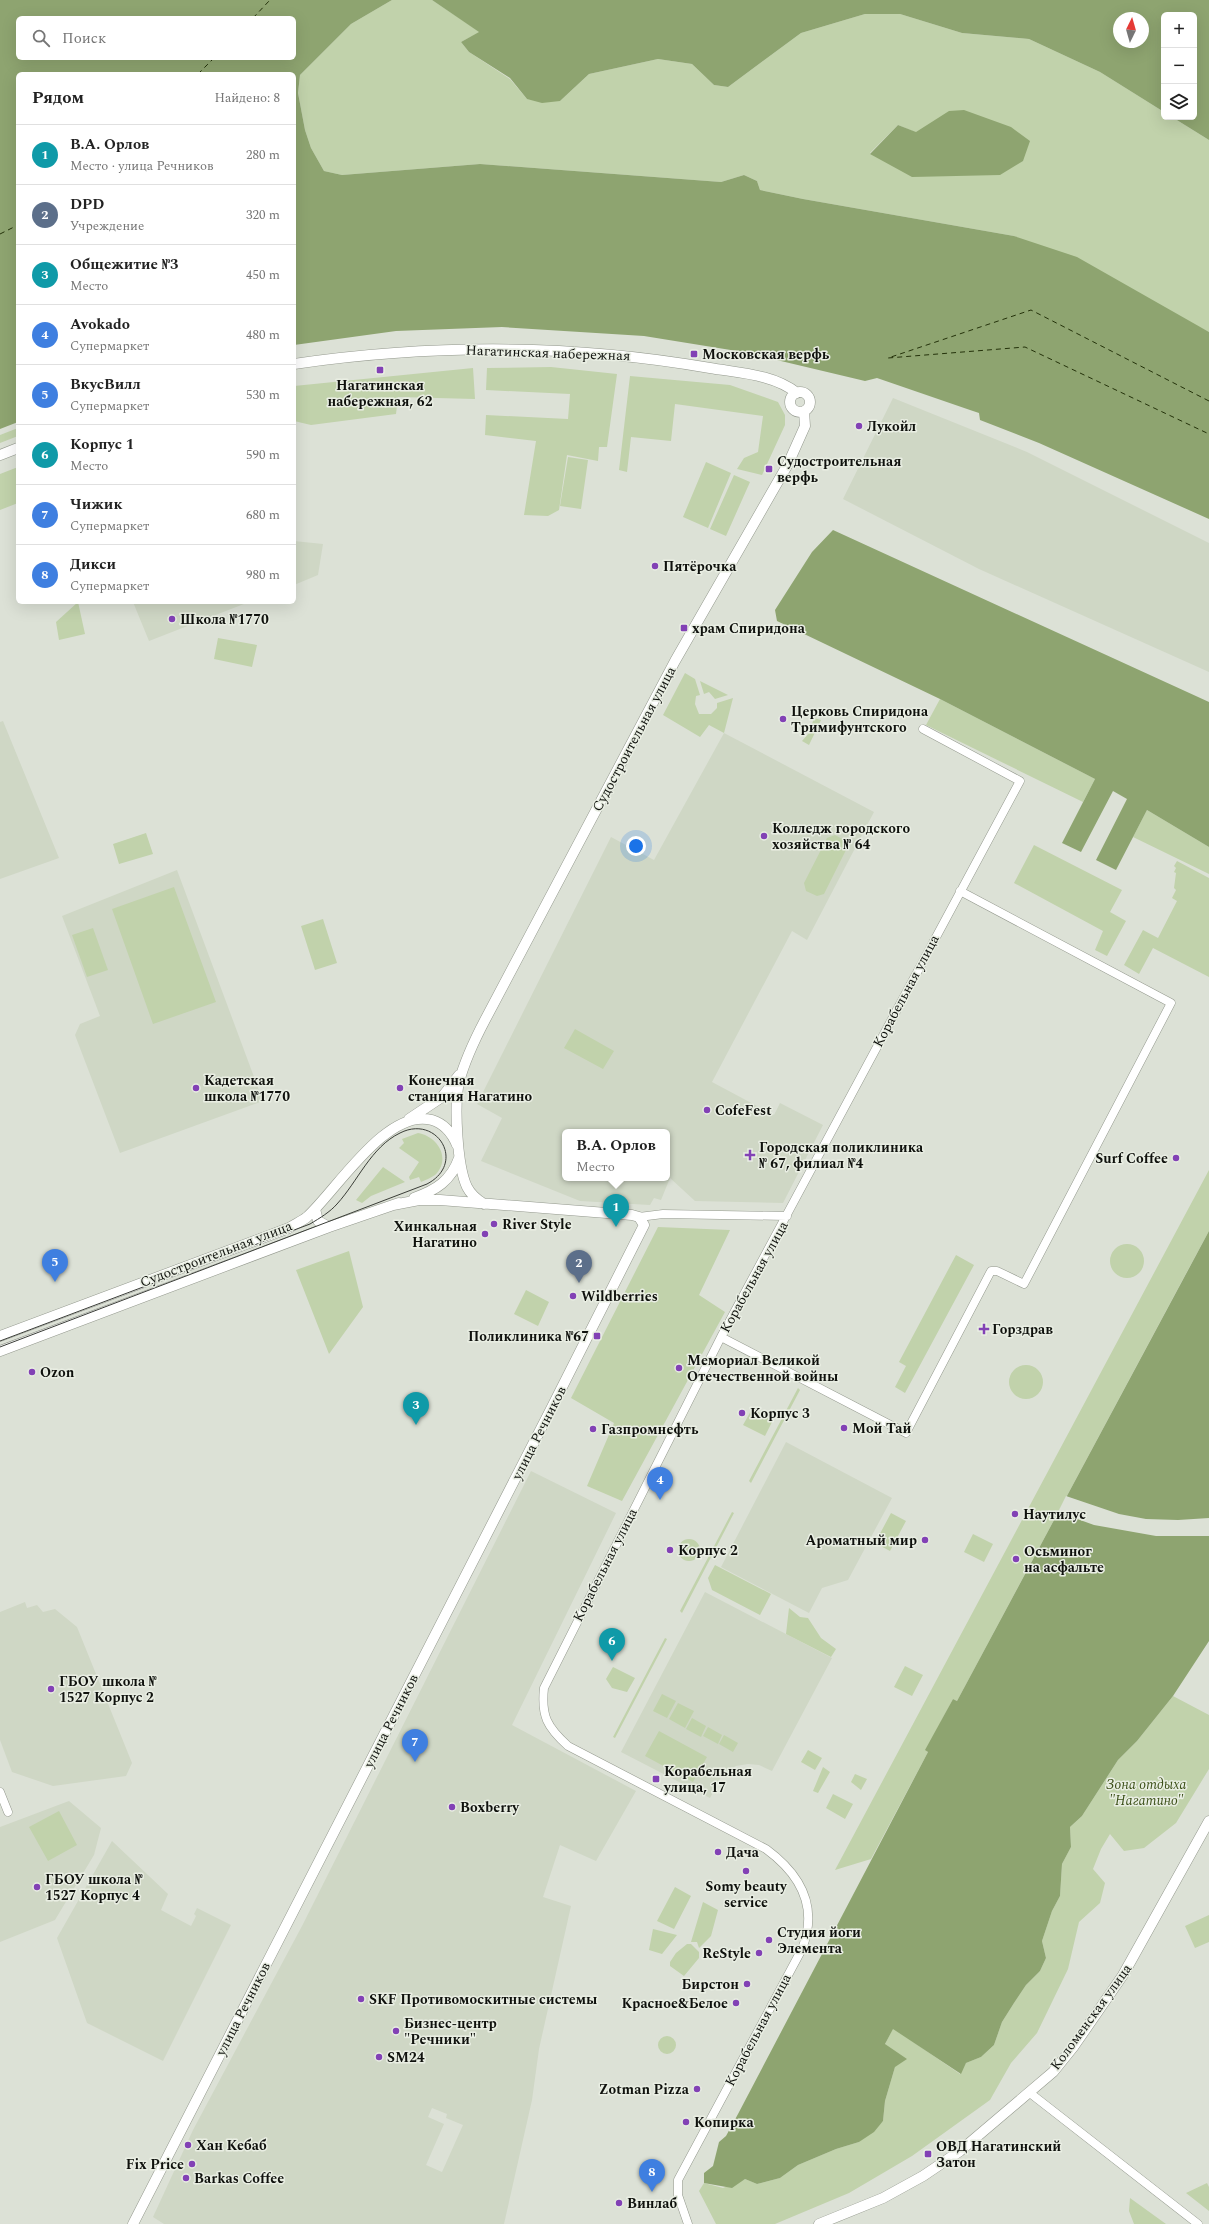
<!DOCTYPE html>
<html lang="ru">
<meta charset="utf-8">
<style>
body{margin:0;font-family:Spectral,serif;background:#f6f6f6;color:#222}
.controls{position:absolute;right:12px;top:12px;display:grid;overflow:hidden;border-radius:6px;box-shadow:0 4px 16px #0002}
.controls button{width:36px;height:36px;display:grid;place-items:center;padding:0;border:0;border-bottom:1px solid #e0e0e0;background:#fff;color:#222;font:20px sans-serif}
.compass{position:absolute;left:1113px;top:12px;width:36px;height:36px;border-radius:50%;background:#fff;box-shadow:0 4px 16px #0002;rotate:5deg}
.you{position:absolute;left:636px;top:846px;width:14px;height:14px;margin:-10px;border:3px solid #fff;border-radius:50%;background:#1a73e8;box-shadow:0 0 0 6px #1a73e833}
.badge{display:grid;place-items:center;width:26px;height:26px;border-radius:50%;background:#7c3aed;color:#fff;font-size:13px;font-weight:700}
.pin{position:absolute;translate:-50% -33px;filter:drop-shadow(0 1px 2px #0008)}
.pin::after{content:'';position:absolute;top:21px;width:14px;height:12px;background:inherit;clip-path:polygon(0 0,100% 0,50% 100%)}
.popup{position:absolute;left:562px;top:1129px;width:108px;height:52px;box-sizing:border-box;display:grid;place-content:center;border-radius:6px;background:#fff;filter:drop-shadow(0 1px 3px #0005);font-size:13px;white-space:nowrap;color:#767676}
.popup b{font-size:15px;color:#222}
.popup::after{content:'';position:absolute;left:50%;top:100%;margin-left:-8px;border:8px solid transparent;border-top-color:#fff}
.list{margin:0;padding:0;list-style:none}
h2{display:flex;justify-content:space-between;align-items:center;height:52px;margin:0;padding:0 16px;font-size:17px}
h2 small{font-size:13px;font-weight:400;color:#767676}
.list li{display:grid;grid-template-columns:26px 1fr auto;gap:12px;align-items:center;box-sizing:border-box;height:60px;padding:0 16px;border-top:1px solid #e0e0e0}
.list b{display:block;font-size:15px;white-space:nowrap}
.list p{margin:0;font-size:13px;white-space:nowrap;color:#767676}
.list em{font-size:13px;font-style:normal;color:#767676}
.icon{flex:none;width:22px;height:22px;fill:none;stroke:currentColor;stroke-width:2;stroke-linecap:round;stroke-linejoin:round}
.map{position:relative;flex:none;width:1209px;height:2224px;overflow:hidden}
.search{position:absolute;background:#fff;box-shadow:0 4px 16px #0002;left:16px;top:16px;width:280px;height:44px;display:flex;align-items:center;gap:10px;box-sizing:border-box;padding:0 14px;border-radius:6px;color:#767676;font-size:15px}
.panel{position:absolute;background:#fff;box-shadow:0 4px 16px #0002;left:16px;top:72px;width:280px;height:532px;border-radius:6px}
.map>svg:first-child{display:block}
.built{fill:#cfd7c5;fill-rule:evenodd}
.green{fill:#c1d2ab;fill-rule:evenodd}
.water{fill:#8ea470;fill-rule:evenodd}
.pier{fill:#dce1d6}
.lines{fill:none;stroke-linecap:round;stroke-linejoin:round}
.ferry{stroke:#24320a;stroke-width:1;stroke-dasharray:5 4;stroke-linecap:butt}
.minor-casing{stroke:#93988d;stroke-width:9}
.tertiary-casing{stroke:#93988d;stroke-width:11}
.minor{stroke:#fff;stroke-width:8}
.tertiary{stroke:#fff;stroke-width:10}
.tram{stroke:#3a3d37;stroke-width:1}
.poi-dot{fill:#8241b5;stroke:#e9eee3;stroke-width:1.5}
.labels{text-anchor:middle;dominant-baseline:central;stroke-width:3;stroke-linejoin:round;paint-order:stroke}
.street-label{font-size:14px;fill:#0f110d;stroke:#e9eee3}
.poi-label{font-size:14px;font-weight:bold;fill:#0f110d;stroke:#e9eee3;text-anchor:start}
.park-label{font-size:14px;font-style:italic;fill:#3b4f17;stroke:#e9eee3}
</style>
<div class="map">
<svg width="1209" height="2224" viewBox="0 0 1209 2224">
<rect width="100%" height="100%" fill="#dce1d6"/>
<path class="built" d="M893 398 1027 452 1209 543V672L979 569 843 499Z
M294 541 323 544 318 575 294 585Z
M133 602H249L149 641Z
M3 721 59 858 0 879V722Z
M724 733 874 812 807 940 792 931 712 1082 774 1115 780 1103 823 1125 783 1203 695 1201 670 1178 661 1200 654 1198 650 1205 580 1201 481 1161 502 1118 477 1104 611 837 654 860ZM565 1132H667V1178H565Z
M177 870 263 1101 120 1153 75 1035 80 1024 100 1016 62 916Z
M786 1442 892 1498 848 1580 822 1588 809 1613 721 1567Z
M531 1471 616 1513 512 1725 636 1791 596 1861 560 1845 543 1897 571 1906 539 2049 532 2100 504 2224H164L153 2217 193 2130 302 1926ZM432 2108 447 2114 446 2118 463 2125 442 2172 426 2165 444 2124 428 2117Z
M705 1592 832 1658 772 1771 759 1765 748 1764 736 1766 722 1775 710 1798 621 1752Z
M25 1602 27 1608 37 1605 43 1612 55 1609 77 1627 132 1763 126 1776 53 1786 12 1772 0 1740V1612Z
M69 1801 101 1828 94 1855 55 1920 0 1942V1827Z
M112 1841 168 1894 161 1910 191 1926 196 1916 194 1914 197 1908 231 1925 163 2061 87 2023 57 1938Z"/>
<path class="green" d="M392 0H432L480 32 461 42 469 52 510 79 527 99 560 101 589 74 658 59 692 64 714 85 728 87 801 33 865 14H900L962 33 1029 39 1100 72 1164 112V117H1172L1209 140V332L1014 236 803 199 760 190 757 181 744 175 721 182 480 164 342 175 324 171 311 148 305 130 298 93 300 75 351 24ZM898 125 915 132 870 154V153Z
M551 367 617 374 607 447H599L598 461 567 455 559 510 548 516 524 515 536 441 485 435 486 415 568 419 570 394 486 390 487 368Z
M473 368 475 399 398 397 396 414 311 425 294 421V386Z
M630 376 730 385 778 402 785 415V425L762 475 737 469 744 458 758 452 763 416 675 404 671 441 631 437 627 472 619 470Z
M18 428V436L0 443V435Z
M568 457 588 460 581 509 560 506Z
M706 462 731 473 708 528 683 517Z
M18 467V503L0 510V474Z
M734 475 750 482 726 536 710 529Z
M78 602 85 634 59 640 56 622Z
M218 638 257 645 252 667 214 659Z
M685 673 695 679 700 695 696 696 695 704 699 714H711L717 708V703L733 698 724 733 709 725 700 737 663 715Z
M700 681 728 695 715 699 709 692 704 694Z
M940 699 1095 779 1083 802 926 725Z
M814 718 821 720 809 745 802 741 809 733Z
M1147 810 1209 847V874L1133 837Z
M146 833 153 854 119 864 113 844Z
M835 835 846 841 847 848 824 894 817 896 806 891 804 883 827 838Z
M1034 845 1122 890 1110 912 1126 921 1107 956 1095 950 1103 931 1014 883Z
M1177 861 1209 878V977L1153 948 1139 974 1124 965 1143 930 1158 938 1177 901 1172 898 1176 890 1174 888 1176 873 1174 872 1176 868 1174 866Z
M174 887 216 1002 153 1024 112 909Z
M323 919 337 963 315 970 301 926Z
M93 928 108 970 87 977 72 935Z
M575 1029 614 1051 603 1069 564 1048Z
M418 1133C437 1136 452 1158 435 1175 431 1178 425 1180 421 1182L419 1177 410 1180 409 1177 419 1162 399 1148 404 1143 402 1139Z
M383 1167 405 1182 371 1196 362 1203 356 1200Z
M1209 1170V1231L1190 1266 957 1701 953 1699 926 1750 928 1752 871 1859 835 1870Z
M658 1227 730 1230 699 1295 725 1312 622 1501 587 1486 614 1423 571 1398Z
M1110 1261a17 17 0 1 1 34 0a17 17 0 1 1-34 0Z
M349 1251 363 1307 329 1354 296 1270Z
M956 1255 974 1265 905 1393 895 1387 906 1366 899 1362Z
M526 1290 549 1302 538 1326 514 1314Z
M1009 1382a17 17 0 1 1 34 0a17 17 0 1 1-34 0Z
M798 1388 800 1390 751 1483 749 1481Z
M752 1409 773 1420 765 1436 743 1425Z
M732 1512 734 1513 682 1613 680 1611Z
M891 1513 906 1521 890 1551 875 1543Z
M973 1534 993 1544 984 1562 964 1552Z
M678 1550a11 11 0 1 1 22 0a11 11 0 1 1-22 0Z
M715 1565 771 1594 760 1615 712 1590 708 1578Z
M789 1608 800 1617 808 1618 821 1638 836 1649 831 1657 786 1634Z
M665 1638 667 1639 615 1738 613 1737Z
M905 1666 923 1675 912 1696 894 1687Z
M613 1667 635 1678 627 1692 612 1688 606 1679Z
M662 1694 676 1701 667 1718 653 1711Z
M1173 1696 1209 1715V1769L1176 1823 1144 1848 1124 1851 1110 1834 1101 1849 1093 1869 1105 1883 1100 1903 1079 1922 1068 1969 1037 2033 1011 2063 990 2100 912 2156 849 2193 775 2224H716L699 2191 704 2183 723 2188 745 2179 757 2184 780 2178 798 2165 836 2149 859 2142 883 2121 885 2101 895 2067 885 2044 893 2028 960 2074 966 2063 981 2057 994 2045 1002 2022 1014 2003 1026 1985 1040 1971 1046 1958 1042 1941 1052 1911 1060 1896 1062 1864 1071 1847 1070 1827 1082 1816 1118 1760 1137 1741Z
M678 1703 694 1711 685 1728 669 1719Z
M692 1718 706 1726 701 1737 686 1729Z
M708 1727 722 1735 718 1744 703 1736Z
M659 1731 707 1757 693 1782 645 1756Z
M724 1735 738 1743 733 1752 719 1744Z
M808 1750 822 1758 815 1770 801 1762Z
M823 1767 830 1772 818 1793 813 1791Z
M855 1774 867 1779 861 1790 851 1782Z
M833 1794 853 1804 845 1819 826 1808Z
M59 1811 77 1845 48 1861 29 1827Z
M675 1887 691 1896 674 1929 657 1921Z
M703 1902 718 1910 711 1936 699 1948 697 1942H691Z
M1209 1915V1942L1195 1948 1185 1926Z
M653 1929 677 1935 662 1954 649 1950Z
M687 1944H691L699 1952V1958L684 1976 670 1966V1962L676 1953Z
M658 2045a9 9 0 1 1 18 0a9 9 0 1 1-18 0Z
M1207 2183 1209 2187V2211L1186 2193Z
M1130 2198 1166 2224H1134L1129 2211Z"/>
<path class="water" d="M0 0H392L351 24 300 75 298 93 305 130 311 148 324 171 342 175 480 164 721 182 744 175 757 181 760 190 803 199 1014 236 1077 257 1209 332V519L1039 443 980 420 979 413 970 410 877 378 865 381 743 352 644 336 502 327 396 331 294 345V74H18V422L0 429ZM18 18H294V58H18Z
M432 0H1209V140L1172 117H1194V15H1164V112L1100 72 1029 39 962 33 900 14H865L801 33 728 87 714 85 692 64 658 59 589 74 560 101 542 103 527 99 510 78 469 52 461 42 479 32ZM1119 18H1143V42H1119Z
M964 110 1011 127 1030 141 1023 161 1000 175 912 177 870 154 898 125 916 132 949 111Z
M833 530 1209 702V847L1147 810 1116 870 1096 860 1127 799 1113 791 1081 852 1062 843 1095 779 940 699 777 621 775 610 812 552Z
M1209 1231V1641L1173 1696 1137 1741 1118 1760 1082 1816 1070 1827 1071 1847 1062 1864 1060 1896 1052 1911 1042 1941 1046 1958 1040 1971 1026 1985 1014 2003 1002 2022 994 2045 981 2057 966 2063 961 2074 893 2029 885 2044 907 2059 895 2067 885 2101 883 2121 874 2132 859 2142 836 2149 798 2165 780 2178 757 2184 745 2179 732 2188 704 2183V2173L713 2166 719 2142 726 2136 738 2114 928 1752 925 1750 953 1699 957 1701Z"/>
<path class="pier" d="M1066 1496 1119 1514 1146 1519 1178 1520 1209 1518V1536H1156L1094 1525 1058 1512Z"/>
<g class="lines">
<path class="ferry" d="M253 18 270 0
M198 74 214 58
M0 234 18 225
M1209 401 1031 310 888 358 1025 347 1209 434"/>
<g class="minor-casing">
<path id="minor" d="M639 1217 663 1214 787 1216
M721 1337 906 1433 991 1271H997L1024 1284 1171 1003 960 891
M0 1792 8 1812
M1030 2093 1198 2224
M688 2224 678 2195V2180L802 1949C819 1906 800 1874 766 1849L568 1746C547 1727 541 1716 544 1688L721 1337 1020 781 923 729"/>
</g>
<g class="tertiary-casing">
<path id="tertiary" d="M294 364C432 344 573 344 710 368 739 373 773 374 797 393
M790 402a10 10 0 1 1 20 0a10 10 0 1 1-20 0Z
M0 455 18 448
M409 1119 442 1097 459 1075
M414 1198C436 1190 451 1181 459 1158
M484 1204C476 1199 471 1195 467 1187 457 1166 454 1105 459 1082 465 1060 475 1039 485 1020L675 661 788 464 805 426 804 411
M315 1209 318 1221 329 1227
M0 1336 289 1228C295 1224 302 1221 307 1217 336 1191 387 1107 432 1120 445 1124 452 1133 457 1145
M0 1351 329 1227 399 1203
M133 2224 552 1407 644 1225 639 1217 632 1215 440 1200H419L393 1205
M819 2224 883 2198 923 2176 960 2151 1053 2072 1074 2046 1123 1975 1209 1821"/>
</g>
<use href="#minor" class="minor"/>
<use href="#tertiary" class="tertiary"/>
<path class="tram" d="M0 1341 310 1224C320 1218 330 1212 337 1204 358 1181 371 1147 400 1133 437 1114 467 1163 427 1184L0 1347"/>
</g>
<g class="poi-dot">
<rect x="690" y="350" width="8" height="8" rx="2"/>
<rect x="376" y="366" width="8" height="8" rx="2"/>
<circle cx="859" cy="426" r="4"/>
<rect x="765" y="465" width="8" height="8" rx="2"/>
<circle cx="655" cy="566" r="4"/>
<circle cx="172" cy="619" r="4"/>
<rect x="680" y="624" width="8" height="8" rx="2"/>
<circle cx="783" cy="719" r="4"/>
<circle cx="764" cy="836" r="4"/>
<circle cx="196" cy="1088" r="4"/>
<circle cx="400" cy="1088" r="4"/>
<circle cx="707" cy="1110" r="4"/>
<path d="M748 1149h4v4h4v4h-4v4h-4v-4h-4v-4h4z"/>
<circle cx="1176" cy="1158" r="4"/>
<circle cx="494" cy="1224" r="4"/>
<circle cx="485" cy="1234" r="4"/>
<circle cx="573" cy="1296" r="4"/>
<path d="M982 1323h4v4h4v4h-4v4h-4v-4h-4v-4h4z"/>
<rect x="593" y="1332" width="8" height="8" rx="2"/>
<circle cx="679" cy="1368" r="4"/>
<circle cx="32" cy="1372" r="4"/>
<circle cx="742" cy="1413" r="4"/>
<circle cx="844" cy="1428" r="4"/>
<circle cx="593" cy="1429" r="4"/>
<circle cx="1015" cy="1514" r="4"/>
<circle cx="925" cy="1540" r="4"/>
<circle cx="670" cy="1550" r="4"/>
<circle cx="1016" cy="1559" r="4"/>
<circle cx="51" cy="1689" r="4"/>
<rect x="652" y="1775" width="8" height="8" rx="2"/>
<circle cx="452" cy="1807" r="4"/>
<circle cx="718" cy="1852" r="4"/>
<circle cx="746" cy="1871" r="4"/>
<circle cx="37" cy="1887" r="4"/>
<circle cx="769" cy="1940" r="4"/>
<circle cx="759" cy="1953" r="4"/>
<circle cx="747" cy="1984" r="4"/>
<circle cx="361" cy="1999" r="4"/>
<circle cx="736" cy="2003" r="4"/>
<circle cx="396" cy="2031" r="4"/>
<circle cx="379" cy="2057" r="4"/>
<circle cx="697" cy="2089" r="4"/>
<circle cx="686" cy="2122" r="4"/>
<circle cx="188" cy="2145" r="4"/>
<rect x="924" y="2150" width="8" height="8" rx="2"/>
<circle cx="192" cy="2164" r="4"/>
<circle cx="186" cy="2178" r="4"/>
<circle cx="619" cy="2203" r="4"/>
</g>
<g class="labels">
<g class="street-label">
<text transform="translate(548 353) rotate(2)">Нагатинская набережная</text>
<text transform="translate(634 739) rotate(-62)">Судостроительная улица</text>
<text transform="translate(906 991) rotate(-62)">Корабельная улица</text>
<text transform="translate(216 1254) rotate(-21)">Судостроительная улица</text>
<text transform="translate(754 1277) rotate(-61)">Корабельная улица</text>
<text transform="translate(539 1433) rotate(-63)">улица Речников</text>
<text transform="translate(605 1565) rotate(-63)">Корабельная улица</text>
<text transform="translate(391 1721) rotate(-63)">улица Речников</text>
<text transform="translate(243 2009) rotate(-63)">улица Речников</text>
<text transform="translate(1091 2017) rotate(-54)">Коломенская улица</text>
<text transform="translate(758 2030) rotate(-62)">Корабельная улица</text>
</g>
<g class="poi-label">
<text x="702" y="354">Московская верфь</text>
<text x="380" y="385" text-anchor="middle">Нагатинская<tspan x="380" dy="16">набережная, 62</tspan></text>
<text x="867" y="426">Лукойл</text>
<text x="777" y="461">Судостроительная<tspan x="777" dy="16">верфь</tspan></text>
<text x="663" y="566">Пятёрочка</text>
<text x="180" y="619">Школа №1770</text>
<text x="692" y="628">храм Спиридона</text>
<text x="791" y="711">Церковь Спиридона<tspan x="791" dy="16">Тримифунтского</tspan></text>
<text x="772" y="828">Колледж городского<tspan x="772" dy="16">хозяйства № 64</tspan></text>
<text x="204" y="1080">Кадетская<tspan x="204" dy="16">школа №1770</tspan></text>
<text x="408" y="1080">Конечная<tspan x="408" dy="16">станция Нагатино</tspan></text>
<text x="715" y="1110">CofeFest</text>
<text x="759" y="1147">Городская поликлиника<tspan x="759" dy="16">№ 67, филиал №4</tspan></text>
<text x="1168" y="1158" text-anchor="end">Surf Coffee</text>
<text x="502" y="1224">River Style</text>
<text x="477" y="1226" text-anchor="end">Хинкальная<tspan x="477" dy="16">Нагатино</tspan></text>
<text x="581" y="1296">Wildberries</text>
<text x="992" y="1329">Горздрав</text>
<text x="589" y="1336" text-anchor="end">Поликлиника №67</text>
<text x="687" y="1360">Мемориал Великой<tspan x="687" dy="16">Отечественной войны</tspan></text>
<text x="40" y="1372">Ozon</text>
<text x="750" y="1413">Корпус 3</text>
<text x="852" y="1428">Мой Тай</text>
<text x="601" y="1429">Газпромнефть</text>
<text x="1023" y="1514">Наутилус</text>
<text x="917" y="1540" text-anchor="end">Ароматный мир</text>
<text x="678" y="1550">Корпус 2</text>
<text x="1024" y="1551">Осьминог<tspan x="1024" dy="16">на асфальте</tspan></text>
<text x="59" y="1681">ГБОУ школа №<tspan x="59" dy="16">1527 Корпус 2</tspan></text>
<text x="664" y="1771">Корабельная<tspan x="664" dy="16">улица, 17</tspan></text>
<text x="460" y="1807">Boxberry</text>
<text x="726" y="1852">Дача</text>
<text x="45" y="1879">ГБОУ школа №<tspan x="45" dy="16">1527 Корпус 4</tspan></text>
<text x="746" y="1886" text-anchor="middle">Somy beauty<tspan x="746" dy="16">service</tspan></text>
<text x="777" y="1932">Студия йоги<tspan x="777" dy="16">Элемента</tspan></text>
<text x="751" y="1953" text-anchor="end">ReStyle</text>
<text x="739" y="1984" text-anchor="end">Бирстон</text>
<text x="369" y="1999">SKF Противомоскитные системы</text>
<text x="728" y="2003" text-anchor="end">Красное&amp;Белое</text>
<text x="404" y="2023">Бизнес-центр<tspan x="404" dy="16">"Речники"</tspan></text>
<text x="387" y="2057">SM24</text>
<text x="689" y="2089" text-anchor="end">Zotman Pizza</text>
<text x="694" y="2122">Копирка</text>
<text x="196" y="2145">Хан Кебаб</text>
<text x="936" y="2146">ОВД Нагатинский<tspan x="936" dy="16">Затон</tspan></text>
<text x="184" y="2164" text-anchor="end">Fix Price</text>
<text x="194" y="2178">Barkas Coffee</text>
<text x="627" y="2203">Винлаб</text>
</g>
<g class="park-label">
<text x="1146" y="1784">Зона отдыха<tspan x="1146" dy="16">"Нагатино"</tspan></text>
</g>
</g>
</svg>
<div class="controls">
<button>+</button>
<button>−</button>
<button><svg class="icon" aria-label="layers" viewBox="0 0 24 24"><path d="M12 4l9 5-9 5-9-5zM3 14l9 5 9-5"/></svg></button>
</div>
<svg class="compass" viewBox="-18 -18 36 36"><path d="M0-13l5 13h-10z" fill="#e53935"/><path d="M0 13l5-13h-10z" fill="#767676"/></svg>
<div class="you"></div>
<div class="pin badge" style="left:616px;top:1227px;background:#0f9aa8">1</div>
<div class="popup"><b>В.А. Орлов</b>Место</div>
<div class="pin badge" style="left:579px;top:1283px;background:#5c6f8a">2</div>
<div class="pin badge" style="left:416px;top:1425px;background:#0f9aa8">3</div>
<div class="pin badge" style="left:660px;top:1500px;background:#3f7fe0">4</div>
<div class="pin badge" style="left:55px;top:1282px;background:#3f7fe0">5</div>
<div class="pin badge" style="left:612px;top:1661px;background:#0f9aa8">6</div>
<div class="pin badge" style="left:415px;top:1762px;background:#3f7fe0">7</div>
<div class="pin badge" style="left:652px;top:2192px;background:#3f7fe0">8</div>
<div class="search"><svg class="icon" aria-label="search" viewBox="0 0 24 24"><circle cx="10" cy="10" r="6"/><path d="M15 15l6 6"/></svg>Поиск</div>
<section class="panel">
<h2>Рядом<small>Найдено: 8</small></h2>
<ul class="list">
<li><span class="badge" style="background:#0f9aa8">1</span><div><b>В.А. Орлов</b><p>Место · улица Речников</p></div><em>280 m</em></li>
<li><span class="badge" style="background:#5c6f8a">2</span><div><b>DPD</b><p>Учреждение</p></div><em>320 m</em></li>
<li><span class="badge" style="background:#0f9aa8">3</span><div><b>Общежитие №3</b><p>Место</p></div><em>450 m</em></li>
<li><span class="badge" style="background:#3f7fe0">4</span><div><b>Avokado</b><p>Супермаркет</p></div><em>480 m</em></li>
<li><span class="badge" style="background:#3f7fe0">5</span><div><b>ВкусВилл</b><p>Супермаркет</p></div><em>530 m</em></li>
<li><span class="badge" style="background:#0f9aa8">6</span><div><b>Корпус 1</b><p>Место</p></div><em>590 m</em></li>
<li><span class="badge" style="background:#3f7fe0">7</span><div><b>Чижик</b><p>Супермаркет</p></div><em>680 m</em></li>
<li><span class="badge" style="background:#3f7fe0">8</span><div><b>Дикси</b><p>Супермаркет</p></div><em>980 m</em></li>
</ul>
</section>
</div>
